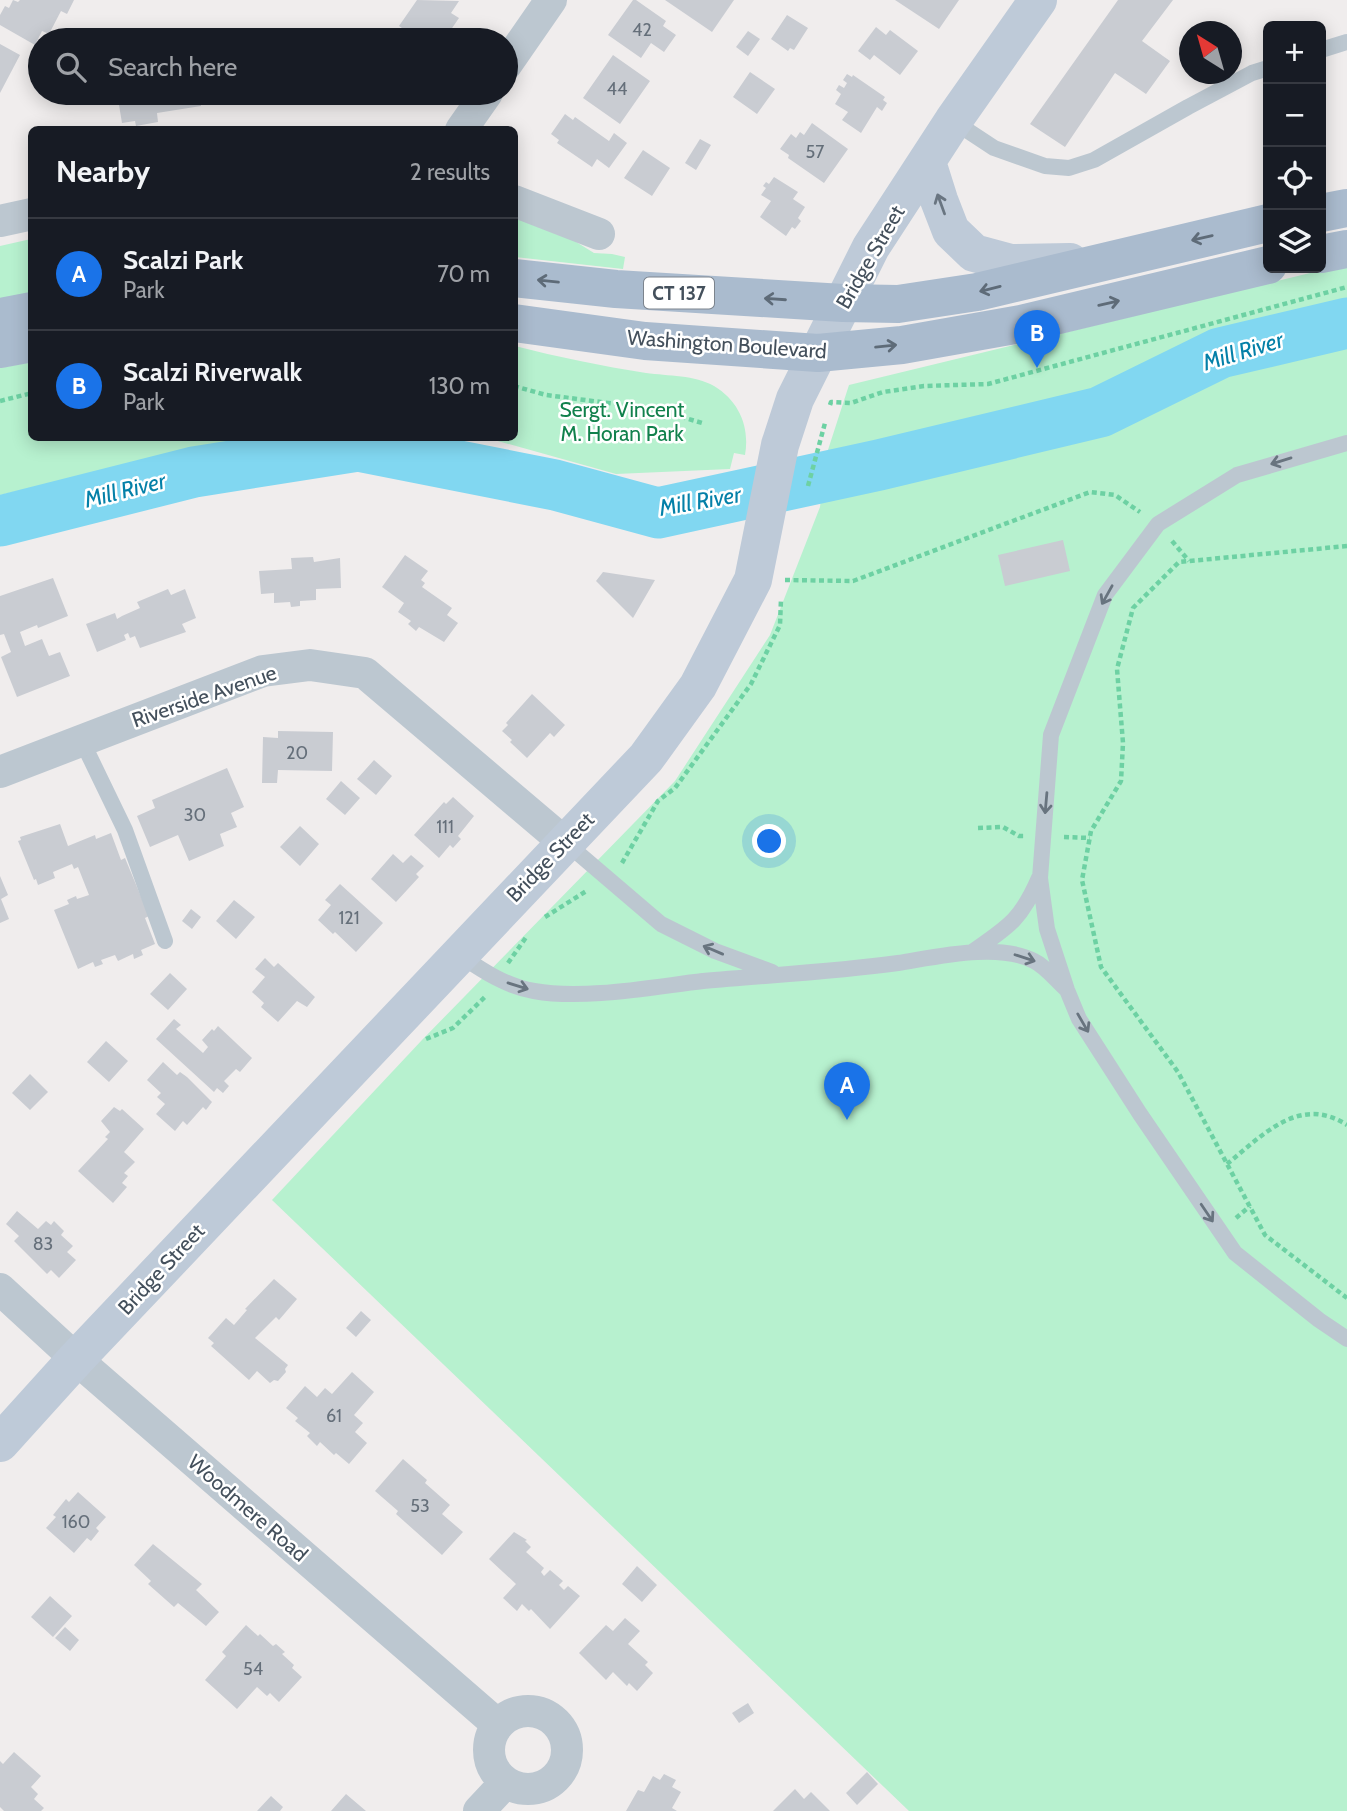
<!DOCTYPE html>
<meta charset="utf-8">
<style>
body{margin:0;font-family:Cabin,sans-serif;background:#242831;color:#f1f3f6}
.controls{position:absolute;right:21px;top:21px;display:grid;overflow:hidden;border-radius:10px;box-shadow:0 4px 18px #0003}
.controls button{width:63px;height:63px;display:grid;place-items:center;padding:0;border:0;border-bottom:2px solid #363941;background:#171b24;color:#f1f3f6;font:35px sans-serif}
.compass{position:absolute;left:1179px;top:21px;width:63px;height:63px;border-radius:50%;background:#171b24;box-shadow:0 4px 18px #0003;rotate:323deg}
.you{position:absolute;left:770px;top:842px;width:24px;height:24px;margin:-18px;border:5px solid #fff;border-radius:50%;background:#1a73e8;box-shadow:0 0 0 10px #1a73e833}
.badge{display:grid;place-items:center;width:46px;height:46px;border-radius:50%;background:#1a73e8;color:#fff;font-size:23px;font-weight:700}
.pin{position:absolute;translate:-50% -58px;filter:drop-shadow(0 2px 4px #0008)}
.pin::after{content:'';position:absolute;top:37px;width:24px;height:21px;background:inherit;clip-path:polygon(0 0,100% 0,50% 100%)}
.list{margin:0;padding:0;list-style:none}
h2{display:flex;justify-content:space-between;align-items:center;height:91px;margin:0;padding:0 28px;font-size:30px}
h2 small{font-size:23px;font-weight:400;color:#9ea1a6}
.list li{display:grid;grid-template-columns:46px 1fr auto;gap:21px;align-items:center;box-sizing:border-box;height:112px;padding:0 28px;border-top:2px solid #363941}
.list b{display:block;font-size:26px;white-space:nowrap}
.list p{margin:0;font-size:23px;white-space:nowrap;color:#9ea1a6}
.list em{font-size:23px;font-style:normal;color:#9ea1a6}
.icon{flex:none;width:38px;height:38px;fill:none;stroke:currentColor;stroke-width:2;stroke-linecap:round;stroke-linejoin:round}
.map{position:relative;flex:none;width:1347px;height:1811px;overflow:hidden}
.search{position:absolute;background:#171b24;box-shadow:0 4px 18px #0003;left:28px;top:28px;width:490px;height:77px;display:flex;align-items:center;gap:18px;box-sizing:border-box;padding:0 24px;border-radius:38px;color:#9ea1a6;font-size:26px}
.panel{position:absolute;background:#171b24;box-shadow:0 4px 18px #0003;left:28px;top:126px;width:490px;height:315px;border-radius:10px}
.map>svg:first-child{display:block}
.green{fill:#b7f1cf}
.lines{fill:none;stroke-linecap:round;stroke-linejoin:round}
.river{stroke:#81d7f1;stroke-width:51}
.building{fill:#c9ccd2}
.path{stroke:#6dd1a3;stroke-width:4.5;stroke-dasharray:5 3.5;stroke-linecap:butt}
.service{stroke:#bcc7d0;stroke-width:16}
.minor{stroke:#bcc7d0;stroke-width:32}
.secondary{stroke:#becad8;stroke-width:38}
.primary{stroke:#aabbce;stroke-width:38}
.oneway{stroke:#697581}
.oneway2{stroke:#5e6b78}
.oneway3{stroke:#68747f}
.labels{text-anchor:middle;dominant-baseline:central;stroke-width:5;stroke-linejoin:round;paint-order:stroke}
.number-label{font-size:18px;fill:#656f7a}
.shield{fill:#fff;stroke:#7c848d;stroke-width:2}
.shield-label{font-size:19px;font-weight:bold;fill:#44505c}
.street-label{font-size:21px;fill:#44505c;stroke:#fff}
.park-label{font-size:21px;fill:#11814c;stroke:#fff}
.water-label{font-size:23px;font-style:italic;fill:#0480a8;stroke:#fff}
</style>
<div class="map">
<svg width="1347" height="1811" viewBox="0 0 1347 1811">
<rect width="100%" height="100%" fill="#f0eded"/>
<path class="green" d="M514 217 573 240 594 253 612 254 625 257 623 269 515 257Z
M31 239V293L0 299V246Z
M1347 264V1811H909L272 1200 422 1040 675 781 770 635 820 507 827 453 849 385Z
M515 346C558 357 602 366 646 373 668 376 695 375 714 386 739 401 750 427 745 455L734 453 730 469 616 474 487 438H514Z
M31 362 32 438H267L160 458 0 495V368Z"/>
<g class="lines">
<path class="river" d="M0 521 194 472 358 446 555 485 658 513 879 465 1100 412 1220 353 1347 323"/>
</g>
<path class="building" d="M13 0 18 2 20 0H74L67 14 61 11 49 34 42 31 35 45 0 25V15L5 6 9 8Z
M417 0 459 1 451 13 459 18 450 31 457 36 453 40H420L399 26Z
M633 0H636L666 21 663 26 676 35 664 52 651 43 641 58 608 35Z
M665 0H734L712 32Z
M895 0H959L939 29Z
M1118 0H1173L1142 41 1170 61 1146 94 1115 73 1065 147 1030 124Z
M787 15 808 28 794 50 790 48 788 51 771 39Z
M876 27 886 35 890 30 918 51 900 75 874 55 870 60 858 51Z
M748 31 760 39 748 56 736 47Z
M0 44 20 55 0 93Z
M613 55 650 81 620 124 583 98Z
M750 72 775 89 757 114 733 97Z
M847 74 852 77 853 75 885 97 883 100 887 103 882 111 877 107 861 133 842 120 848 112 835 104 841 94 836 90 839 85 844 88 847 83 843 80Z
M117 93H199L201 106 157 113 158 122 136 126 135 121 122 123Z
M229 93H269V94L230 101Z
M565 114 573 120 575 117 609 141 614 133 627 143 609 168 597 159 592 167 557 143 559 140 551 134Z
M812 123 848 149 824 183 788 158 789 155 780 149 791 134 796 138 800 132 804 135Z
M700 139 711 145 696 170 685 163Z
M643 150 670 168 652 196 624 178Z
M774 177 798 192 793 199 805 207 798 218 801 221 795 229 792 227 786 236 760 217 771 201 761 195 766 188 763 186 766 182 769 184Z
M1063 540 1070 571 1005 586 998 555Z
M405 555 428 571 421 580 425 583 422 587 452 608 447 615 458 623 444 642 419 627 416 631 408 624 411 621 398 612 404 603 382 587Z
M313 557 314 562 340 558 341 588 316 589V600L300 601V606L291 607 290 602 274 603V593L261 594 259 571 292 569 291 558Z
M603 572 655 580 633 618 596 581Z
M53 578 68 616 38 628 37 625 20 632 25 646 42 639 49 656 60 652 70 676 17 697 1 657 11 652 4 634 0 635V596Z
M168 589 171 595 185 589 196 618 182 624 186 632 140 648 135 636 130 638 128 633 124 635 126 640 97 652 86 624 115 613 117 619 122 616 140 608 137 602Z
M532 694 565 725 554 737 550 733 527 758 510 742 512 740 502 731 508 725 506 723Z
M278 731 333 732 332 771 278 770 277 783H262L263 737 278 738Z
M374 760 392 776 376 795 357 779Z
M227 768 244 807 231 813 237 827 220 834 224 846 189 861 178 835 150 847 137 816 155 808 152 800Z
M341 781 360 798 345 815 326 799Z
M453 797 474 816 458 836 461 839 453 848 450 845 439 858 414 835 444 802 446 804Z
M60 824 68 846 95 835 96 839 111 833 121 860 125 858 149 916 145 918 155 944 141 950 143 955 134 959 133 954 118 961 115 955 101 960 103 964 95 967 93 962 78 969 54 910 69 904 67 900 76 896 77 899 89 895 78 867 74 869 72 864 53 872 55 878 38 885 36 879 34 880 18 841 21 840 20 837Z
M300 826 319 844 300 866 280 847Z
M393 854 403 863 411 855 424 866 416 874 419 877 396 902 371 879Z
M0 876 8 895 1 899 9 919 0 923Z
M340 884 383 923 356 952 335 932 333 934 318 920 331 905 325 900Z
M234 900 255 917 236 939 216 921Z
M191 909 201 917 192 929 182 921Z
M265 958 274 967 278 963 315 997 307 1007 297 1001 278 1022 261 1007 264 1003 252 992 265 977 255 969Z
M170 973 187 989 168 1010 150 994Z
M174 1019 181 1025 176 1029 203 1053 208 1047 202 1040 212 1029 214 1031 218 1026 252 1058 240 1072 236 1069 224 1081 229 1086 223 1093 217 1088 214 1092 156 1039Z
M106 1041 128 1061 109 1082 87 1062Z
M163 1062 177 1075 180 1072 187 1077 212 1102 206 1110 203 1107 187 1125 183 1121 175 1131 156 1114 165 1104 157 1097 161 1093 147 1080Z
M30 1074 48 1092 30 1110 12 1093Z
M114 1107 120 1111 122 1109 144 1129 124 1152 135 1162 124 1173 128 1176 122 1183 127 1187 113 1203 78 1171 108 1139 105 1137 110 1132 101 1121Z
M17 1211 38 1229 46 1221 51 1225 54 1221 64 1231 61 1235 73 1246 67 1252 76 1260 59 1278 51 1270 47 1274 14 1241 19 1236 6 1224Z
M274 1279 297 1299 279 1320 276 1317 255 1338 288 1365 285 1369 286 1372 278 1381 274 1380 270 1383 257 1371 249 1380 211 1346 214 1343 208 1338 226 1318 234 1325 247 1310 245 1309Z
M361 1311 371 1320 356 1337 346 1328Z
M352 1372 374 1392 354 1415 363 1423 355 1432 367 1443 349 1464 336 1453 334 1455 320 1442 317 1446 307 1436 310 1433 295 1421 298 1418 286 1408 305 1386 317 1397 325 1388 332 1394Z
M403 1459 427 1480 425 1483 450 1505 442 1514 463 1532 442 1555 396 1514 398 1511 375 1491Z
M78 1492 106 1517 96 1528 99 1531 91 1541 87 1538 74 1553 46 1528 56 1517 53 1515 66 1499 69 1502Z
M514 1532 527 1540 525 1541 531 1547 526 1552 544 1568 541 1572 544 1576 550 1570 563 1581 559 1585 564 1590 568 1586 580 1596 550 1629 531 1609 529 1611 522 1604 517 1611 503 1598 516 1584 489 1559Z
M153 1544 202 1584 196 1590 219 1612 206 1626 178 1603 174 1607 148 1584 151 1581 134 1565Z
M637 1566 657 1585 642 1602 622 1584Z
M50 1596 72 1616 53 1637 31 1617Z
M625 1618 640 1631 628 1644 648 1662 645 1665 653 1673 637 1691 629 1683 627 1686 613 1672 606 1680 579 1653 606 1625 613 1631Z
M246 1625 258 1636 260 1634 273 1646 276 1644 285 1652 282 1654 294 1665 292 1668 302 1677 279 1702 270 1693 267 1696 257 1687 237 1709 205 1680 226 1656 222 1652Z
M65 1627 79 1640 70 1651 55 1638Z
M748 1703 754 1713 739 1723 732 1713Z
M14 1752 41 1776 31 1787 38 1794 34 1799 44 1808 41 1811H4L0 1807V1761L3 1764Z
M867 1772 878 1784 857 1805 846 1793Z
M664 1774 676 1780 672 1787 681 1792 672 1808 677 1811H626L638 1790 644 1792 653 1776 660 1780Z
M795 1789 804 1799 811 1792 830 1811H773Z
M346 1794 366 1811H331Z
M271 1796 283 1807 280 1811H257Z"/>
<g class="lines">
<path class="path" d="M514 386 546 395 655 409 702 423
M0 401 32 393
M830 405 831 402 851 403 883 392 924 386 988 384 1347 287
M808 486 825 423
M1172 541 1189 561
M1347 546 1179 562 1133 608 1117 669 1123 743 1121 781 1091 831 1082 880 1101 967 1178 1072 1265 1235 1347 1298
M785 580 853 581 1090 492 1115 495 1140 512
M978 828 1003 827 1019 836H1024
M1064 837 1090 838
M622 863 658 801 675 788 751 684 780 625 781 599
M545 917 588 890
M508 963 527 936
M426 1039 453 1028 486 996
M1227 1164C1262 1136 1299 1094 1347 1125
M1236 1218 1250 1206"/>
<path class="service" d="M1321 50 1347 42
M953 121 994 148 1045 166 1069 168 1094 160 1188 107 1252 73 1268 68
M1347 443 1237 475 1158 524 1105 595 1051 735 1040 878 1047 929 1067 990 1079 1019 1140 1114 1235 1253 1319 1320 1347 1339
M82 741 125 830 165 941
M565 842 661 924 715 951 772 972
M972 952C1008 927 1021 920 1039 878
M458 954C482 970 505 986 534 991 584 1000 652 987 703 981 768 975 833 972 898 963 936 957 998 942 1034 961 1045 966 1056 980 1066 989"/>
<path class="minor" d="M506 65 551 0
M461 130 487 93
M514 201 599 234
M0 221 32 214
M0 772 263 671 310 665 365 673 564 842
M0 1289 76 1359 498 1725
M489 1750a39 39 0 1 1 78 0a39 39 0 1 1-78 0Z
M479 1811 506 1782"/>
<path class="secondary" d="M927 162 939 200 951 231 974 253 1011 263 1070 262
M0 1443 76 1359 646 758 698 686 753 580 780 445 795 399 871 247 953 121 1038 0"/>
<path class="primary" d="M1321 213 1347 208
M1321 254 1347 249
M514 278 616 289 843 303 898 304 977 292 1268 223
M0 317 32 311
M514 323 645 341 818 353 902 345 1021 324 1268 265
M0 349 32 343"/>
</g>
<defs><path id="oneway-shaft" d="M-6 0H5M1.5-3L5.5 0L1.5 3" fill="none" stroke-width="1.6" stroke-linecap="round" stroke-linejoin="round" transform="scale(1.75)"/></defs>
<use class="oneway" href="#oneway-shaft" transform="translate(941 204) rotate(-110)"/>
<g class="oneway2">
<use href="#oneway-shaft" transform="translate(1202 238) rotate(167)"/>
<use href="#oneway-shaft" transform="translate(548 281) rotate(-174)"/>
<use href="#oneway-shaft" transform="translate(990 289) rotate(166)"/>
<use href="#oneway-shaft" transform="translate(775 299) rotate(-176)"/>
<use href="#oneway-shaft" transform="translate(1109 303) rotate(-13)"/>
<use href="#oneway-shaft" transform="translate(886 346) rotate(-6)"/>
</g>
<g class="oneway3">
<use href="#oneway-shaft" transform="translate(1281 461) rotate(163)"/>
<use href="#oneway-shaft" transform="translate(1107 595) rotate(119)"/>
<use href="#oneway-shaft" transform="translate(1046 803) rotate(95)"/>
<use href="#oneway-shaft" transform="translate(713 950) rotate(-157)"/>
<use href="#oneway-shaft" transform="translate(1025 958) rotate(18)"/>
<use href="#oneway-shaft" transform="translate(518 986) rotate(17)"/>
<use href="#oneway-shaft" transform="translate(1083 1023) rotate(60)"/>
<use href="#oneway-shaft" transform="translate(1207 1213) rotate(56)"/>
</g>
<g class="labels">
<g class="number-label">
<text x="642" y="30">42</text>
<text x="617" y="89">44</text>
<text x="815" y="152">57</text>
<text x="297" y="753">20</text>
<text x="195" y="815">30</text>
<text x="445" y="827">111</text>
<text x="349" y="918">121</text>
<text x="43" y="1244">83</text>
<text x="334" y="1416">61</text>
<text x="420" y="1506">53</text>
<text x="76" y="1522">160</text>
<text x="253" y="1669">54</text>
</g>
<rect class="shield" x="644" y="277.5" width="70" height="31" rx="5"/>
<g class="shield-label">
<text x="679" y="293">CT 137</text>
</g>
<g class="street-label">
<text transform="translate(870 257) rotate(-60)">Bridge Street</text>
<text transform="translate(727 344) rotate(4)">Washington Boulevard</text>
<text transform="translate(204 696) rotate(-19)">Riverside Avenue</text>
<text transform="translate(550 857) rotate(-46)">Bridge Street</text>
<text transform="translate(161 1269) rotate(-47)">Bridge Street</text>
<text transform="translate(248 1508) rotate(41)">Woodmere Road</text>
</g>
<g class="park-label">
<text x="622" y="409">Sergt. Vincent<tspan x="622" dy="24">M. Horan Park</tspan></text>
</g>
<g class="water-label">
<text transform="translate(1243 351) rotate(-17)">Mill River</text>
<text transform="translate(125 490) rotate(-14)">Mill River</text>
<text transform="translate(700 501) rotate(-10)">Mill River</text>
</g>
</g>
</svg>
<div class="controls">
<button>+</button>
<button>−</button>
<button><svg class="icon" aria-label="locate" viewBox="0 0 24 24"><circle cx="12" cy="12" r="6"/><path d="M12 2v4M12 18v4M2 12h4M18 12h4"/></svg></button>
<button><svg class="icon" aria-label="layers" viewBox="0 0 24 24"><path d="M12 4l9 5-9 5-9-5zM3 14l9 5 9-5"/></svg></button>
</div>
<svg class="compass" viewBox="-18 -18 36 36"><path d="M0-13l5 13h-10z" fill="#e53935"/><path d="M0 13l5-13h-10z" fill="#9ea1a6"/></svg>
<div class="you"></div>
<div class="pin badge" style="left:847px;top:1120px">A</div>
<div class="pin badge" style="left:1037px;top:368px">B</div>
<div class="search"><svg class="icon" aria-label="search" viewBox="0 0 24 24"><circle cx="10" cy="10" r="6"/><path d="M15 15l6 6"/></svg>Search here</div>
<section class="panel">
<h2>Nearby<small>2 results</small></h2>
<ul class="list">
<li><span class="badge">A</span><div><b>Scalzi Park</b><p>Park</p></div><em>70 m</em></li>
<li><span class="badge">B</span><div><b>Scalzi Riverwalk</b><p>Park</p></div><em>130 m</em></li>
</ul>
</section>
</div>
